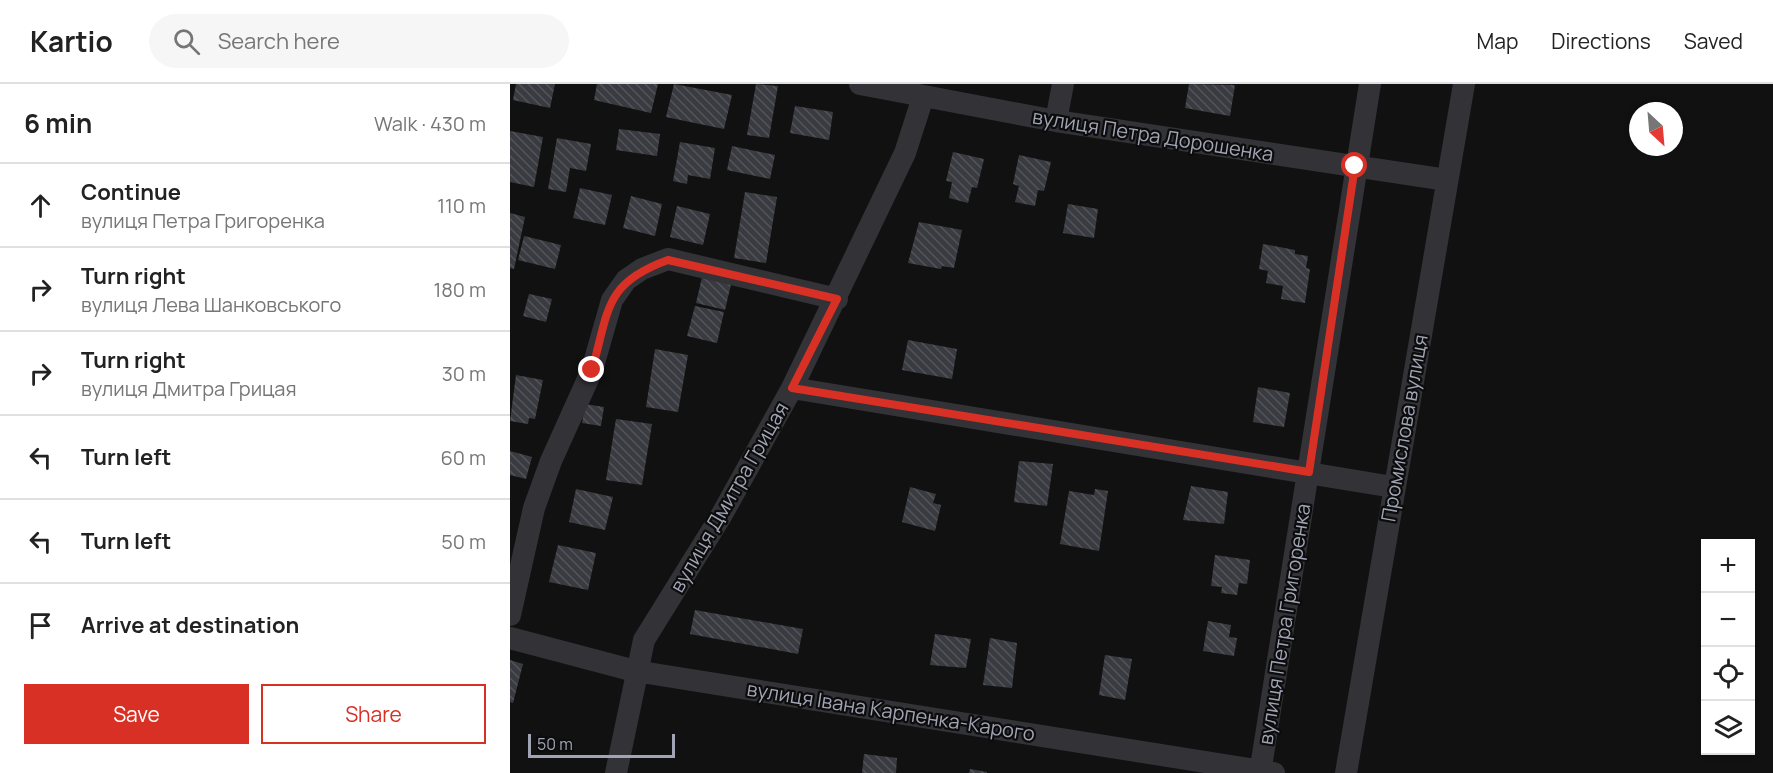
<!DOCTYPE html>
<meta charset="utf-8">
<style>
body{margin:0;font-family:Manrope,sans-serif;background:#f6f6f6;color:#222}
.controls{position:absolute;right:18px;bottom:18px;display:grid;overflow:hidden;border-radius:0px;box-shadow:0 2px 4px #0004}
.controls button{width:54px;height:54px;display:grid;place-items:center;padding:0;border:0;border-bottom:2px solid #e0e0e0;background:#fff;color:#222;font:30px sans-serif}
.compass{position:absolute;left:1119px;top:18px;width:54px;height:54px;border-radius:50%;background:#fff;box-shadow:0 2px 4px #0004;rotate:154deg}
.scale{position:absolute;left:18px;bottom:15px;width:147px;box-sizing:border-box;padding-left:6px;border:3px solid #a1a4b4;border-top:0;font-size:16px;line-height:21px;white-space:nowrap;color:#a1a4b4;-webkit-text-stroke:4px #0c0c0d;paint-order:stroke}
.stop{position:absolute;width:18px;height:18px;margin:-14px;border:4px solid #d93025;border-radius:50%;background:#fff}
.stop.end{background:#d93025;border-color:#fff;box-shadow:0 2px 6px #0008}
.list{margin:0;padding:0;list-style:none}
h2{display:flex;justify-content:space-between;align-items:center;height:78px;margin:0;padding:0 24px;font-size:26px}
h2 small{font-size:20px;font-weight:400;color:#767676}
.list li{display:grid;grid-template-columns:39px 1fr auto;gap:18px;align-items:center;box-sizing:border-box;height:84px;padding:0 24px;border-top:2px solid #e0e0e0}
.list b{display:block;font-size:22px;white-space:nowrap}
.list p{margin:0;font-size:20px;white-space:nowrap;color:#767676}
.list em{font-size:20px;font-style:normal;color:#767676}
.actions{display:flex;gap:12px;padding:18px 24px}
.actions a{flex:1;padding:14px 0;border:2px solid #d93025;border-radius:0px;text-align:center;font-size:21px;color:#d93025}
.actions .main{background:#d93025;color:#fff}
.icon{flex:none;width:33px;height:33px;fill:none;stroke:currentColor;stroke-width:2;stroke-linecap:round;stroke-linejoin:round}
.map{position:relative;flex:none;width:1263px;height:689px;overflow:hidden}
header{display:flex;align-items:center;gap:36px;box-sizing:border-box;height:84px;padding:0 30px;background:#fff;border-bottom:2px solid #e0e0e0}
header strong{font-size:28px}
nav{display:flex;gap:33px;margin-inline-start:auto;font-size:21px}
.search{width:420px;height:54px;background:#f6f6f6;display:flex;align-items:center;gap:15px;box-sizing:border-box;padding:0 21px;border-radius:33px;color:#767676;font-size:22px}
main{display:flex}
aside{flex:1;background:#fff}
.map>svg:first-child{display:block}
.building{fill:url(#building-back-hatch)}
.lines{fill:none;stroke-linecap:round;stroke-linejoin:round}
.minor{stroke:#323237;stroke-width:22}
.route{stroke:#d93025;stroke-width:8}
.labels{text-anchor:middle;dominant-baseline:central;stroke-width:4.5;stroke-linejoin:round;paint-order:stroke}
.street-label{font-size:20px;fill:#a1a4b4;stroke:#0c0c0d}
</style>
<header>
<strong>Kartio</strong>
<div class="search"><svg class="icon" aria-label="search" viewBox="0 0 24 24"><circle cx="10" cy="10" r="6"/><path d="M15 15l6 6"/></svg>Search here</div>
<nav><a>Map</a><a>Directions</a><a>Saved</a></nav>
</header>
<main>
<aside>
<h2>6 min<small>Walk · 430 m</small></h2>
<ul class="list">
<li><svg class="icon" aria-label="ahead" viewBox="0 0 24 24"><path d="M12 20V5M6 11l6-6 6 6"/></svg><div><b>Continue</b><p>вулиця Петра Григоренка</p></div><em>110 m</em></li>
<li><svg class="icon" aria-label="right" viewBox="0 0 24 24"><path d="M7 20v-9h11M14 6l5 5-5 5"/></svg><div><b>Turn right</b><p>вулиця Лева Шанковського</p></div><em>180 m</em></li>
<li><svg class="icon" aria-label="right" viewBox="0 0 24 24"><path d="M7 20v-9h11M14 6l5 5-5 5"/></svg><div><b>Turn right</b><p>вулиця Дмитра Грицая</p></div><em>30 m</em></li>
<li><svg class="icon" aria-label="left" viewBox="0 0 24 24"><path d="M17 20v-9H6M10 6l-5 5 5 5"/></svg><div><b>Turn left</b></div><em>60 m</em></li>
<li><svg class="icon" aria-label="left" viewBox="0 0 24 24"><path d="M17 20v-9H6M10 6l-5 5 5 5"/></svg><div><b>Turn left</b></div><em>50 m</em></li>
<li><svg class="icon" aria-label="arrive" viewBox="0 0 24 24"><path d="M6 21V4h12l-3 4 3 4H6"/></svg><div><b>Arrive at destination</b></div></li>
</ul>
<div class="actions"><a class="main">Save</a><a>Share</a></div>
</aside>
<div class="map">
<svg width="1263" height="689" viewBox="0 0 1263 689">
<defs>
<pattern id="building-back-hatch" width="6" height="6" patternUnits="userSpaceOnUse" patternTransform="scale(1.5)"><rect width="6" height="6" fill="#3a3b40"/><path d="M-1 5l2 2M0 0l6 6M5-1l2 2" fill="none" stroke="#535459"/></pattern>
</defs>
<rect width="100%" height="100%" fill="#111112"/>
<path class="building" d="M6 0H45L40 24 3 16Z
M87 0H148L141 29 84 16Z
M164 0 222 11 214 45 156 33Z
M246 0 268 2 259 54 237 51Z
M679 0 725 1 720 32 675 24Z
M285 22 323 28 319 56 280 49Z
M109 45 150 50 147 72 106 66Z
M0 47 33 53 24 103 0 98Z
M47 54 81 60 76 87 60 84 56 108 38 105Z
M170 58 205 64 200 95 178 91 177 100 163 97Z
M222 62 265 71 260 95 217 86Z
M443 68 474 75 467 104 462 103 458 119 439 114 442 98 436 97Z
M509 71 541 78 534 107 528 106 525 122 505 118 509 102 503 100Z
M70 104 102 111 95 141 63 134Z
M235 108 267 113 256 179 224 174Z
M121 112 152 120 145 152 113 144Z
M558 120 588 125 584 154 553 149Z
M167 122 200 130 193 161 160 153Z
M0 129 15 133 4 185 0 184Z
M409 138 452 146 444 184 432 182 431 185 398 179Z
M14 152 51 161 45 185 8 176Z
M753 160 785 166V170L798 172 796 184 800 185 795 219 771 215 773 202 756 199 758 187 749 185Z
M193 189 222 196 215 226 186 219Z
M19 210 42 215 36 238 13 232Z
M185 222 214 228 207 259 177 252Z
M398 256 447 265 442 295 392 286Z
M145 265 178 271 168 328 136 323Z
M6 291 33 296 25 335 19 334 18 340 0 337Z
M748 303 780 309 774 343 743 338Z
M75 320 94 323 91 342 72 339Z
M106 335 142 340 132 401 96 396Z
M0 367 22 373 16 395 0 391Z
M509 377 543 380 537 422 504 418Z
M681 402 718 408 714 440 673 436Z
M400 403 426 410 423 419 431 421 425 447 392 438Z
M66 405 103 413 95 446 59 438Z
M585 405 598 407 589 467 550 460 559 407 584 411Z
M48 461 86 469 78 506 39 498Z
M705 471 740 476 737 500 729 499 727 511 711 509 712 503 701 502Z
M185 526 293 545 288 570 180 550Z
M698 537 721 541 719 553 727 554 724 572 693 567Z
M425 550 461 555 456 584 420 581Z
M480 554 507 559 502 604 473 601Z
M595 571 622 575 615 616 589 611Z
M0 576 13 580 3 619 0 618Z
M354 670 387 674 386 689H352Z
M460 685 477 688V689H459Z"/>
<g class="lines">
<path class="minor" d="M350 0 546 37 937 96
M546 37 553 0
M282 304 883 403
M0 531 24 424 41 377 82 286 102 216 116 196 132 185 158 175 327 215
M0 554 125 587 764 689
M106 689 134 556 211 432 282 304 395 69 413 13
M750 689 860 0
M836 689 954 0"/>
</g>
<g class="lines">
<path class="route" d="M82 286C99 226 94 199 158 176L327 215 282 304 799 388 845 82"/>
</g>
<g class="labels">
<g class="street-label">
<text transform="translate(643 51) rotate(9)">вулиця Петра Дорошенка</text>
<text transform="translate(894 344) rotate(-80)">Промислова вулиця</text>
<text transform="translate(219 413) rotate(-60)">вулиця Дмитра Грицая</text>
<text transform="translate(774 540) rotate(-81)">вулиця Петра Григоренка</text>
<text transform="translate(381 627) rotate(9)">вулиця Івана Карпенка-Карого</text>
</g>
</g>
</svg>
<div class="controls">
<button>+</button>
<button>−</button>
<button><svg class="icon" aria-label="locate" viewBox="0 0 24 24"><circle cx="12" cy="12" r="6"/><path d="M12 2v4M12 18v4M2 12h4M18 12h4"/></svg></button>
<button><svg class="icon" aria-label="layers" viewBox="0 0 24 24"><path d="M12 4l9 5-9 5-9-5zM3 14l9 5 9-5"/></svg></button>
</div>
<svg class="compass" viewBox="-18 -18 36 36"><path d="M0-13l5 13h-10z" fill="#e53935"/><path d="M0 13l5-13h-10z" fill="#767676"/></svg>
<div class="scale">50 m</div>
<div class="stop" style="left:845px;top:82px"></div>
<div class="stop end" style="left:82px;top:286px"></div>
</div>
</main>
